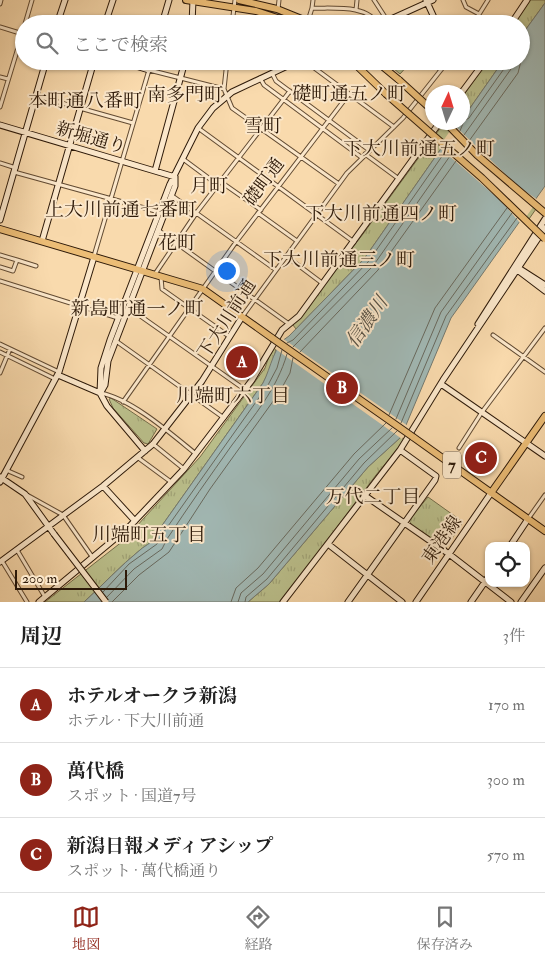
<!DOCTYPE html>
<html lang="ja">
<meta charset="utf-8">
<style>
body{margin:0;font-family:"IM FELL Double Pica","Noto Serif JP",serif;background:#f2f2f2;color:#222}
.controls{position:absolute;right:15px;bottom:15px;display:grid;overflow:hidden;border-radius:10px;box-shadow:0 1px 4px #0004}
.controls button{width:45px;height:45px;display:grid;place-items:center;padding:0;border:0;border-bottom:1px solid #e0e0e0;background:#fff;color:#222;font:25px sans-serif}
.compass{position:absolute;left:425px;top:85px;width:45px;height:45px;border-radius:50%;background:#fff;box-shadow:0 1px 4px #0004;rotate:4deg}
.scale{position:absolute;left:15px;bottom:12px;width:112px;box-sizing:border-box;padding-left:5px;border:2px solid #2e1a09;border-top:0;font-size:14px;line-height:18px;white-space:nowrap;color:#2e1a09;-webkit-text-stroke:4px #fbe7ca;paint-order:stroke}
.you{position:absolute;left:226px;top:270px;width:18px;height:18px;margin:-12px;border:4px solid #fff;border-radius:50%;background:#1a73e8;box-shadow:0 0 0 8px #1a73e833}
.badge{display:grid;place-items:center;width:32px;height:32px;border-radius:50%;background:#8f2418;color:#fff;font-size:16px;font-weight:700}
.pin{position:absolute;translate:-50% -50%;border:2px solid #fff;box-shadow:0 1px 5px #0006}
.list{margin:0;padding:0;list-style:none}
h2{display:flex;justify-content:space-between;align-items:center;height:65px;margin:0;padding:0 20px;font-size:21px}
h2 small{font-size:16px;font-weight:400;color:#767676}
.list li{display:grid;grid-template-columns:32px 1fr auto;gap:15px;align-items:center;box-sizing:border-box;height:75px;padding:0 20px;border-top:1px solid #e0e0e0}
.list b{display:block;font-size:19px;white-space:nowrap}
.list p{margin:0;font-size:16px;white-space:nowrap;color:#767676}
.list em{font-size:16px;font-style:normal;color:#767676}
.icon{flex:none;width:28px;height:28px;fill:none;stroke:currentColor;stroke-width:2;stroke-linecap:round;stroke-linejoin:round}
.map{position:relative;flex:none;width:545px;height:602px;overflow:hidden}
.search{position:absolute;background:#fff;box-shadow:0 1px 4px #0004;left:15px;right:15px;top:15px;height:55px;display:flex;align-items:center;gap:12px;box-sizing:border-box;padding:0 18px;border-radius:28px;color:#767676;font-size:19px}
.sheet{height:290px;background:#fff}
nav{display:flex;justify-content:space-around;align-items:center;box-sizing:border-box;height:70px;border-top:1px solid #e0e0e0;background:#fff;font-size:14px;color:#767676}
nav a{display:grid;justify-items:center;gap:2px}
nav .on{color:#8f2418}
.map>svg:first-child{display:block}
.grass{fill:url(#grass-tufts);stroke:#746d4a}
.water{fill:#a1b8b4;stroke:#737970}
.pier{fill:#f9daad}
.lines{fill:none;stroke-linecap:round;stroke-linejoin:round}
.shore{stroke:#68695e;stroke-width:1}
.street-casing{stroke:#614a32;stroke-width:5}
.secondary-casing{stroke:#2e1a09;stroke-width:7}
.highway-casing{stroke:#2e1a09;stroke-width:8}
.street{stroke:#fbe7ca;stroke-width:3}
.secondary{stroke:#fbe7ca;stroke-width:5}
.highway{stroke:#ecbd76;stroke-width:6}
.secondary-bridge-casing{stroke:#2e1a09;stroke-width:7;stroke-linecap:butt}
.highway-bridge-casing{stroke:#2e1a09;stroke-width:8;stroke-linecap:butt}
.secondary-bridge{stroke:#fbe7ca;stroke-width:5}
.highway-bridge{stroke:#ecbd76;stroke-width:6}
.labels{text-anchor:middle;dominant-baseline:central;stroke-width:4;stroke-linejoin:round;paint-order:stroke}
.shield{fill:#fbe7ca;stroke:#6c5843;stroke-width:1}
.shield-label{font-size:16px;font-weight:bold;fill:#2e1a09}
.street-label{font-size:18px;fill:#2e1a09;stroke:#fbe7ca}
.neighbourhood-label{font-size:19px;fill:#2e1a09;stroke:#fbe7ca}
.water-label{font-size:19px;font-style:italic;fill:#565145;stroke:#fbe7ca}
</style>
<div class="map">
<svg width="545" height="602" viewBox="0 0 545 602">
<defs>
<pattern id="grass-tufts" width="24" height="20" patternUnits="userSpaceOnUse" patternTransform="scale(1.25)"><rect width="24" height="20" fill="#bbc08c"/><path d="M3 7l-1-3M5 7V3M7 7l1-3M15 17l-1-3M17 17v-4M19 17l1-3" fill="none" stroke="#a1a477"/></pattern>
</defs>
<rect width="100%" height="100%" fill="#f9daad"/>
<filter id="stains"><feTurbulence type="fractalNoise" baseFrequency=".004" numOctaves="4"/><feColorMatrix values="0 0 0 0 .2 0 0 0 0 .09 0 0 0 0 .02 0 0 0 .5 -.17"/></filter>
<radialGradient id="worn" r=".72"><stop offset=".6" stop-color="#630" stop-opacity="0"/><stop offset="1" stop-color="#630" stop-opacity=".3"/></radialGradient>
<path class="grass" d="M530 0H545V3L521 36V24H514Z
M385 61H406L409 64 400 74Z
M488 61H503L463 118V96Z
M444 123H459L452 133 536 209 529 219 445 143 364 259 296 329 293 325 363 234Z
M272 348 276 349 272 366 263 383 156 534C153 543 147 544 140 550 120 566 103 585 84 602H45L123 541 200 457 265 368Z
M111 398 157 429 148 444 144 443 113 408 109 399Z
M401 437 405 440 376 475 286 595 280 602H248L269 584 368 467Z
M428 497 463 522 445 549 412 526 409 520Z"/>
<path class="water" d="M545 3V186L451 318 401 437 368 467 269 584 248 602H84C103 585 120 566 140 550 147 544 153 543 156 534L263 383C271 368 274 344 289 336L364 259 459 123 462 122 463 118 503 61H521V36Z"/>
<path class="pier" d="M454 125 519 187 538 200 521 224 501 201 439 147Z
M282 338 408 426 402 439 274 348Z"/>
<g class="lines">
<path class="shore" d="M460 131 464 121 469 118 506 66 507 61
M464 135 511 69 513 61
M469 141 518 73 521 61
M287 343 293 340 368 262 445 152
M293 347 373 266 450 156
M300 352 378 270 456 161
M389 415 435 308 507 208
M396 419 441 312 512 213
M401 423 446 316 517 218
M103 592 129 564 157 544 161 536 268 385 277 368 282 350
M107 597 134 569 162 549 167 539C188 507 210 476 232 445 254 416 277 389 287 354
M112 602 139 575 169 552 210 489 279 393 290 373 293 358
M231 602 236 588 258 568 354 454 386 423
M238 602 241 593 263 574 359 459 392 428
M245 602 246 597 267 579 364 463 397 431"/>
<g class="street-casing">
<path id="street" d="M374 0 387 20
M463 0 466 7 479 14
M0 4 1 0
M312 8 313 0
M278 9 279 0
M356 10 357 0
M308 21 312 8C331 9 368 4 377 24
M25 24 32 0
M232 24 235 0
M473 24 488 0
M0 27 23 34
M273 61 277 71
M309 61 313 67 394 127
M429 61 441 70
M272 73 276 81 369 150
M0 77 8 79
M260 78 264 85 361 157
M224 89 227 61
M37 96 133 123
M0 107 24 28
M198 128 354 242
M365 154 399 179
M183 159 218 185
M0 163 16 168
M14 172 159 212
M221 182 261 210
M171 195 276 270
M258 213 297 241
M158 230 289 324
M0 255 17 260
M94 256 149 70 224 89 232 108 339 184
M286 256 322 283
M0 267 13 271 17 260 36 266
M155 274 197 212 290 91
M161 277 162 289 230 337
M0 281 118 318
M129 308 244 389
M242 317 347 173 403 118 448 61
M493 335 545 372
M116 341 224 418
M0 344 59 372
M0 352 55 379
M0 373 10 349
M101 393C133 400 170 433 196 454
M123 402 236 242 349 94
M153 444 184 469
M459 448 482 412 545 328
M137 457 171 482
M6 470 22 477
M27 495 63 515 93 558
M528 519 545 495
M17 550 45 597
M2 561 27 602"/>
</g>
<g class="secondary-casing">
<path id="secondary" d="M426 0 437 24
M57 24 65 0
M105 24 113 0
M162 24 169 0
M192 24 193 0
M380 24 433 0
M511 24 527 0
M119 61 149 70 151 61
M462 92 485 61
M0 125 175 177
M155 171 185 61
M0 220 46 61
M42 241 94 61
M517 267 545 285
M516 269 545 291
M478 324 545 219
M58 375 100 393 107 406 145 451
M441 384 545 456
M101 392 105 385 108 361 175 186V177
M100 393 101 368 110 340 170 184 198 128 213 108 232 92 298 61
M0 477 25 494 54 534
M0 482 59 372 94 257
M103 486 135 521
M364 495 449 554 511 602
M328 544 402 602
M510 546 528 519
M0 562 103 486 153 444 202 381 242 317
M39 602 129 527 184 469 252 380 282 330 299 316 440 122
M283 602 400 450 443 380 545 228
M348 602 435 480 436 476 400 450
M416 602 491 493
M471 602 489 576
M521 602 545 568"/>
</g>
<g class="highway-casing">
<path id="highway" d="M186 0 256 11 296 24
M239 0 277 9 314 24
M352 61 386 94
M376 61 399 80
M445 122 477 155 545 213
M0 229 203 289 272 338
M413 437 545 531
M491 493 545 416"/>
</g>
<use href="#street" class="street"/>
<use href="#secondary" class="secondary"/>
<use href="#highway" class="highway"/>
<g class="secondary-bridge-casing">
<path id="secondary-bridge" d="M54 534 106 602"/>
</g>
<g class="highway-bridge-casing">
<path id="highway-bridge" d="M399 80 432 110
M386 94 482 178 545 239
M272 338 413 437"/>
</g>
<use href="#secondary-bridge" class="secondary-bridge"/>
<use href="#highway-bridge" class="highway-bridge"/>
</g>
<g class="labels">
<rect class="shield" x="443" y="451.5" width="18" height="27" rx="4"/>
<g class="shield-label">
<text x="452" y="465">7</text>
</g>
<g class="street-label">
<text transform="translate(91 138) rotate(16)">新堀通り</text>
<text transform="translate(264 182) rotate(-53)">礎町通</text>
<text transform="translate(227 319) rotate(-57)">下大川前通</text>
<text transform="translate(442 540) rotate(-55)">東港線</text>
</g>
<g class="neighbourhood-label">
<text x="349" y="94">礎町通五ノ町</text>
<text x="185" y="95">南多門町</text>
<text x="85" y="101">本町通八番町</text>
<text x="263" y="126">雪町</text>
<text x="419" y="149">下大川前通五ノ町</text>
<text x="209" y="186">月町</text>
<text x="121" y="210">上大川前通七番町</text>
<text x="381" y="214">下大川前通四ノ町</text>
<text x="177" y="243">花町</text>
<text x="339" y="260">下大川前通三ノ町</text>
<text x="137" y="309">新島町通一ノ町</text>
<text x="233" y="396">川端町六丁目</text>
<text x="373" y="497">万代二丁目</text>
<text x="149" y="535">川端町五丁目</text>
</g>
<g class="water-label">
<text transform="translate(367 322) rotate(-55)">信濃川</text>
</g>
</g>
<rect width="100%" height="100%" filter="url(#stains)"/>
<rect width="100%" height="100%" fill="url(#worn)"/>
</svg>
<div class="controls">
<button><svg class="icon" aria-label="locate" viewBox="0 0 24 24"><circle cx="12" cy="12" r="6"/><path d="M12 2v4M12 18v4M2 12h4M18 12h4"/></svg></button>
</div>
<svg class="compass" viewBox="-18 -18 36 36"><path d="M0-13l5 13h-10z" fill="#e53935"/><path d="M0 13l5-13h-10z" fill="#767676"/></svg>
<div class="scale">200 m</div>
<div class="you"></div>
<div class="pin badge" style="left:242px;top:362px">A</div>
<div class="pin badge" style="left:342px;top:388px">B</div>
<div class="pin badge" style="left:481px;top:458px">C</div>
<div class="search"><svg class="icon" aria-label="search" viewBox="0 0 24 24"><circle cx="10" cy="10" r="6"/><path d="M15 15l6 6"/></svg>ここで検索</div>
</div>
<section class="sheet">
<h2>周辺<small>3件</small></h2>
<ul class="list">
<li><span class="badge">A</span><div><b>ホテルオークラ新潟</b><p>ホテル · 下大川前通</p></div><em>170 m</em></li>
<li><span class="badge">B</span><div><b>萬代橋</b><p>スポット · 国道7号</p></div><em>300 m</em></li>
<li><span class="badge">C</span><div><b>新潟日報メディアシップ</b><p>スポット · 萬代橋通り</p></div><em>570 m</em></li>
</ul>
</section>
<nav>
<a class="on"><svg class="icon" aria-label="map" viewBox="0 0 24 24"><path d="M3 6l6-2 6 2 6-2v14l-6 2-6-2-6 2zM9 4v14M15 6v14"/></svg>地図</a>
<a><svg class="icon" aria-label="directions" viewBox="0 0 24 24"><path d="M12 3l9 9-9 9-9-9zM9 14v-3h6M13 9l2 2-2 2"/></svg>経路</a>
<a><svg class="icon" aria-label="saved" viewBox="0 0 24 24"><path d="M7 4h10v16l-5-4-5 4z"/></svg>保存済み</a>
</nav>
